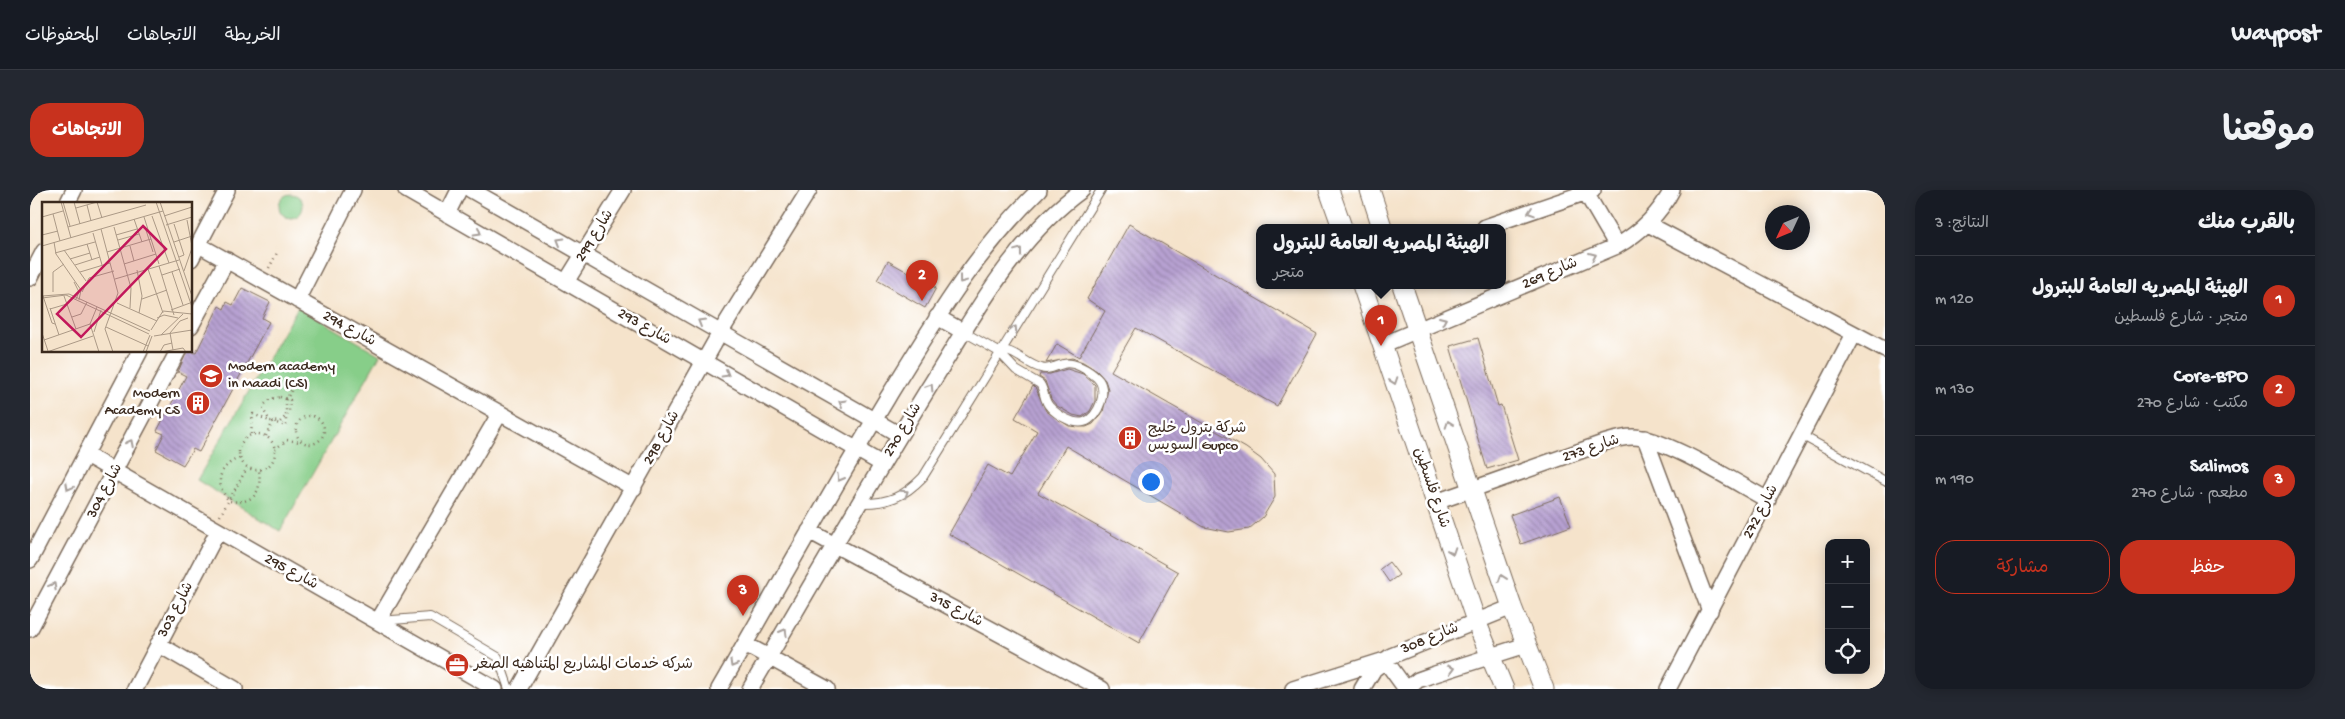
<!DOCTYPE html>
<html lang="ar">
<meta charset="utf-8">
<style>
body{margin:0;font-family:"Gochi Hand","Playpen Sans Arabic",sans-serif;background:#242831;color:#f1f3f6;direction:rtl}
.controls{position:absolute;right:15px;bottom:15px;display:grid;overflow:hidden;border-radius:10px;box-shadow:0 2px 12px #0003}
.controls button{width:45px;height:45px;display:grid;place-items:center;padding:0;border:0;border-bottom:1px solid #363941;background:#171b24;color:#f1f3f6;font:25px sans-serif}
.compass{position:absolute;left:1735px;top:15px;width:45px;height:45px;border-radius:50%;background:#171b24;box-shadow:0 2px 12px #0003;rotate:226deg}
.you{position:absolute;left:1120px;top:291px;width:18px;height:18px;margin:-12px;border:4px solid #fff;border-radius:50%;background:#1a73e8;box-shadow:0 0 0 8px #1a73e833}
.badge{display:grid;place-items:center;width:32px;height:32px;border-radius:50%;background:#c8321e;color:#fff;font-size:16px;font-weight:700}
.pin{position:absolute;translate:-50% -41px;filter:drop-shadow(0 1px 2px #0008)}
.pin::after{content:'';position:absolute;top:26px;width:18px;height:15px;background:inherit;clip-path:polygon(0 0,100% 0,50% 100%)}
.popup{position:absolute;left:1226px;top:34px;width:250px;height:65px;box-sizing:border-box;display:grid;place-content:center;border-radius:10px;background:#171b24;filter:drop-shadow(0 1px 4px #0005);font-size:16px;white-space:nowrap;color:#9ea1a6}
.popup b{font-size:19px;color:#f1f3f6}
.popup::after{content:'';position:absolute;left:50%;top:100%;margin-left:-10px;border:10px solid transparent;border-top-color:#171b24}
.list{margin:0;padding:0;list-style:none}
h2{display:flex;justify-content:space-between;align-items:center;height:65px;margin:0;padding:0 20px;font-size:21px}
h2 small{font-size:16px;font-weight:400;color:#9ea1a6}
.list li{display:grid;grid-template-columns:32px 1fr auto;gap:15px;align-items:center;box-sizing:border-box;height:90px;padding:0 20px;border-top:1px solid #363941}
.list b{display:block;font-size:19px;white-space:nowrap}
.list p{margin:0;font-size:16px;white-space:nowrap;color:#9ea1a6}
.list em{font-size:16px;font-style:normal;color:#9ea1a6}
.actions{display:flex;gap:10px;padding:15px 20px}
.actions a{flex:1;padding:11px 0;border:1px solid #c8321e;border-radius:20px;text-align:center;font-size:18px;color:#c8321e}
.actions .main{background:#c8321e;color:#fff}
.icon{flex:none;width:28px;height:28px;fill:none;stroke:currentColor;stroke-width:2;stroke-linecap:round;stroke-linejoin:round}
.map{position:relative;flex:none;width:1855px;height:499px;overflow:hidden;direction:ltr;border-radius:20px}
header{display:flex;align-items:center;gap:30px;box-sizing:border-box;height:70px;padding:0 25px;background:#171b24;border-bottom:1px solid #363941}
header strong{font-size:24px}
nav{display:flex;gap:28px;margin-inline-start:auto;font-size:18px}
.intro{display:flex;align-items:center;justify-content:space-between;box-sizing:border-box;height:120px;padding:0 30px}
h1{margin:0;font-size:35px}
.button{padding:12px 22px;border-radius:20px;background:#c8321e;color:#fff;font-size:18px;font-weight:700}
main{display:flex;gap:30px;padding:0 30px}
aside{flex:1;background:#171b24;border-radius:20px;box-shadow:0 2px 12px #0003}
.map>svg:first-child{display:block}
.green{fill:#87ce89;stroke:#617c54}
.building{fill:url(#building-back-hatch)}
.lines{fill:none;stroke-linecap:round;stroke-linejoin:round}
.service-casing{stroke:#7c6b5b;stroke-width:10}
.minor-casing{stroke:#7c6b5b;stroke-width:18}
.tertiary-casing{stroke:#7c6b5b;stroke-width:21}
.path{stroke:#7c6b5b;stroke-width:2.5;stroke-dasharray:1 4;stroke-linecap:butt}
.service{stroke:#fff;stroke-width:8}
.minor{stroke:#fff;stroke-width:15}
.tertiary{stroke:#fff;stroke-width:19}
.oneway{stroke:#a79f9a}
.labels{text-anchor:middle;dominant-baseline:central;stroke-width:5;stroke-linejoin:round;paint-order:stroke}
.street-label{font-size:15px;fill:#3b2a1e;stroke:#fff}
.poi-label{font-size:15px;fill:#3b2a1e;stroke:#fff;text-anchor:start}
.inset-road{fill:none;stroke:#ab9986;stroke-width:1}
.view{fill:#c2185b;fill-opacity:0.15;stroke:#c2185b;stroke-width:2.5}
.inset-edge{fill:none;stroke:#3b2a1e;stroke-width:2.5}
</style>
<header>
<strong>Waypost</strong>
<nav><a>الخريطة</a><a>الاتجاهات</a><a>المحفوظات</a></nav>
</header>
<div class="intro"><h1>موقعنا</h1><a class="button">الاتجاهات</a></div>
<main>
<aside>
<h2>بالقرب منك<small>النتائج: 3</small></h2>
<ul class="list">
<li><span class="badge">1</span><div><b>الهيئة المصريه العامة للبترول</b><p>متجر · شارع فلسطين</p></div><em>120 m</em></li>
<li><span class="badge">2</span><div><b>Core-BPO</b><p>مكتب · شارع 270</p></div><em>130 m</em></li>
<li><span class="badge">3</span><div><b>Salimos</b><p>مطعم · شارع 270</p></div><em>190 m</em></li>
</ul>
<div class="actions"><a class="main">حفظ</a><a>مشاركة</a></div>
</aside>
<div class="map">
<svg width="1855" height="499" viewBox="0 0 1855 499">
<defs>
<pattern id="building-back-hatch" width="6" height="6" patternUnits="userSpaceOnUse" patternTransform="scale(1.25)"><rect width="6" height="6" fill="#b7a1d2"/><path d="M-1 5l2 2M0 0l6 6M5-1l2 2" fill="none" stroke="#9683aa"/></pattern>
</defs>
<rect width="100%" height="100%" fill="#fff"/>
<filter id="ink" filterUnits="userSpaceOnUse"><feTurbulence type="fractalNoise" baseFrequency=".02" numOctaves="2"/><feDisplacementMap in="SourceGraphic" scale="10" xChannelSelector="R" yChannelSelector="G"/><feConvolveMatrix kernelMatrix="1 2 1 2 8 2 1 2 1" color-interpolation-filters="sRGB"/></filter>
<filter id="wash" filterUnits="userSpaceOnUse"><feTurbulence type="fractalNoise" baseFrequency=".0096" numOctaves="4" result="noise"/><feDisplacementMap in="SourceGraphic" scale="20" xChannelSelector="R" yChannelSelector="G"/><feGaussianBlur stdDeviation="1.12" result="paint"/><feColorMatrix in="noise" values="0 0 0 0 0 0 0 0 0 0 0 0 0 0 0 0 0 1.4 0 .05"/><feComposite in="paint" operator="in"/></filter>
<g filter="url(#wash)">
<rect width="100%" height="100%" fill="#f5e3cb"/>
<path class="green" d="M249 16a12 12 0 1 1 24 0a12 12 0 1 1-24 0Z
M268 117 350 165 250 341 167 290Z"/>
<g id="blocks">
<path class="building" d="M1099 34 1287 144 1247 216 1106 138 1081 181 1216 258 1231 269 1244 284 1245 307 1233 327 1219 339 1199 342 1174 337 1036 256 1008 303 1148 382 1109 453 919 344 958 275 980 287 1007 241 985 228 1003 196 1006 199 1016 221 1039 236 1056 237 1063 234 1073 222 1078 199 1075 190 1067 181 1053 172 1042 168 1016 173 1027 154 1049 167 1075 121 1057 109Z
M858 71 906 98 895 118 847 90Z
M212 98 240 112 232 128 239 132 169 262 163 259 153 275 126 260 134 244 127 241 156 186 148 182 157 161 166 163 189 116 194 119 197 112 203 115Z
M1448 148 1468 216 1471 215 1488 270 1457 279 1420 156Z
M1037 179 1053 184 1065 195V211L1060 221 1052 227 1043 225 1027 216 1021 209 1015 191 1009 187 1010 184H1020Z
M1530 307 1541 336 1491 354 1480 325Z
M1359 372 1369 385 1359 392 1350 379Z"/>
</g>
</g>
<g filter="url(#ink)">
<use href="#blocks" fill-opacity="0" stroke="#7c6b5b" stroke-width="1"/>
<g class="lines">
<g class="service-casing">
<path id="service" d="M934 142 969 162
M977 161C989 164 998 175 1011 178 1019 181 1025 176 1033 174 1043 171 1059 180 1067 188 1079 199 1069 228 1054 232 1044 235 1027 225 1020 217 1013 210 1015 201 1010 194L986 180 969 162Z
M1771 245 1855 291
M829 313C857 314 874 307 893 287L1071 0
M350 431 400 427 468 467 479 499"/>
</g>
<g class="minor-casing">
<path id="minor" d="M376 0 852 274
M441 0 870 245
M1556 3 1587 56
M37 14 44 0
M417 24 429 0
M1618 34 1855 160
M1455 37 1563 0
M169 55 604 298
M161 69 197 0
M0 88 14 61
M536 92 593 0
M267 110 323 0
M907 127 934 142
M161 136 197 70
M1352 155 1587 56C1611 42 1629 25 1642 0
M1615 248 1680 421
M56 265 465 499
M1406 312 1573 253C1583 250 1592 247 1603 247 1634 247 1708 294 1738 310
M779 341 1072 499
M0 370 110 161
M348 431 470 223
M0 439 148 161
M128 454 205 499
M715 454 797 499
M105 499 188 341
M489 499 690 143 779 0
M689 499C745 402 800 303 858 207 904 132 945 62 1009 0
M720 499C779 399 837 298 898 199 942 129 984 49 1052 0
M1263 499 1355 470 1376 499
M1332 499 1344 479 1361 466 1482 417
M1377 499 1388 490 1402 485 1496 455
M1638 499 1824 144"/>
</g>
<g class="tertiary-casing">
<path id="tertiary" d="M1299 0 1312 37
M1340 0 1352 37
M1332 95 1446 431 1474 499
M1372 95 1482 417 1514 499"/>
</g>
<path class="path" d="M239 78 247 63
M250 207 260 210 259 223 250 232 240 231 234 221 235 214 240 209Z
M266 240a14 14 0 1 1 28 0a14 14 0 1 1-28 0Z
M209 262a18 18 0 1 1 36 0a18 18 0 1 1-36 0Z
M221 244 223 224 239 231
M236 246 243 232 256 236V210L266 192
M245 259 257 250 270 252
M209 268C188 277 184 293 199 311 223 314 232 304 229 280
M190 326 217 278"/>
<use href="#service" class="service"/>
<use href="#minor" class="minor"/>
<use href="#tertiary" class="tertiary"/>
</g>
<defs><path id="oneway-chevron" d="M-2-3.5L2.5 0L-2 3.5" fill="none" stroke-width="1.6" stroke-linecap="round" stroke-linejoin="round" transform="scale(1.25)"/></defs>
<g class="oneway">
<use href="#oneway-chevron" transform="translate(1501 22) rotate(161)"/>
<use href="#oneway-chevron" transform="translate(448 42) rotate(30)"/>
<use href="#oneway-chevron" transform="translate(530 51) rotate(-150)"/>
<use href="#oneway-chevron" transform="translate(989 61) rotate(-53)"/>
<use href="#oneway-chevron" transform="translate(1563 66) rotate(-23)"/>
<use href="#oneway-chevron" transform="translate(932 90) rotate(127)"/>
<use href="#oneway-chevron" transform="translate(1413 130) rotate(-23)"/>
<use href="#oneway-chevron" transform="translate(671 132) rotate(-150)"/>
<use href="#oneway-chevron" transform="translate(984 139) rotate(-58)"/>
<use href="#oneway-chevron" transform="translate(696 184) rotate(30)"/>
<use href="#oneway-chevron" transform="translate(1364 191) rotate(71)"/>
<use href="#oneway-chevron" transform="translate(900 197) rotate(-58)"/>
<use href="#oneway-chevron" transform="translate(812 213) rotate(-150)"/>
<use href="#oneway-chevron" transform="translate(1419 234) rotate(-109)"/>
<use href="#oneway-chevron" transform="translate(100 253) rotate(-63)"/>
<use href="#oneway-chevron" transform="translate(810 288) rotate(120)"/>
<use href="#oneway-chevron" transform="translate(39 297) rotate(118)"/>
<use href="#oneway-chevron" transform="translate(875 303) rotate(-33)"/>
<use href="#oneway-chevron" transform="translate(1422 361) rotate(71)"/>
<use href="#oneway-chevron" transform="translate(1472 388) rotate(-109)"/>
<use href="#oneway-chevron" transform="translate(23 396) rotate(-61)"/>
<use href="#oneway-chevron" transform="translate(754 442) rotate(-60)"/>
<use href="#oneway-chevron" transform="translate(703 474) rotate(120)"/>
<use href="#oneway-chevron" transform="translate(1421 479) rotate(-17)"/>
</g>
</g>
<defs>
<g id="university-disc" transform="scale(1.25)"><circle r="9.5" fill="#c8321e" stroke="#fff"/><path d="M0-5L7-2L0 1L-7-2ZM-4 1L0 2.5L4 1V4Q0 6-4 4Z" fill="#fff"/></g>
<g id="building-disc" transform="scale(1.25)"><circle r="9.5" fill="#c8321e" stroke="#fff"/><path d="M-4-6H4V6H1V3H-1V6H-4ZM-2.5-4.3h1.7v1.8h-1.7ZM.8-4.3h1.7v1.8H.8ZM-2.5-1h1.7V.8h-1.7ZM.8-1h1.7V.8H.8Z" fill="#fff"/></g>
<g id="office-disc" transform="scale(1.25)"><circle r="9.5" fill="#c8321e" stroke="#fff"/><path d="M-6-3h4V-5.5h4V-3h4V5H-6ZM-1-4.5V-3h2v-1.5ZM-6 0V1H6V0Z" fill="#fff"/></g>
</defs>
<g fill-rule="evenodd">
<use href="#university-disc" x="181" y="186"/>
<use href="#building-disc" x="168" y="213"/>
<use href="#building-disc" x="1100" y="248"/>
<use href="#office-disc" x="427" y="475"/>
</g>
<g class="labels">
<g class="street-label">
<text transform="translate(565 46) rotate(-58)">شارع 299</text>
<text transform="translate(1520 84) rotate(-23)">شارع 269</text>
<text transform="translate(614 137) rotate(30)">شارع 293</text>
<text transform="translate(319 139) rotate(29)">شارع 294</text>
<text transform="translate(873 240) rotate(-59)">شارع 270</text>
<text transform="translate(632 248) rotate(-61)">شارع 298</text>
<text transform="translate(1561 259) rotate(-18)">شارع 273</text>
<text transform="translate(1401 298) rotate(71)">شارع فلسطين</text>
<text transform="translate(75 301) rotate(-62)">شارع 304</text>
<text transform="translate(1731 322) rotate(-62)">شارع 272</text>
<text transform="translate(261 382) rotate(29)">شارع 295</text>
<text transform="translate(146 420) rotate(-62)">شارع 303</text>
<text transform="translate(926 420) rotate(28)">شارع 315</text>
<text transform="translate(1400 449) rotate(-22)">شارع 308</text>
</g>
<g class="poi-label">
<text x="198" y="177">Modern academy<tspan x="198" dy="17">in Maadi (CS)</tspan></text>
<text x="150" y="204" text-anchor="end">Modern<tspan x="150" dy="17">Academy CS</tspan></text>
<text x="1118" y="239">شركة بترول خليج<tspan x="1118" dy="17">السويس Gupco</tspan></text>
<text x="444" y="475">شركه خدمات المشاريع المتناهيه الصغر</text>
</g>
</g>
<g transform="translate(12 12)">
<rect width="150" height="150" fill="#f5e3cb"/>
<path class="inset-road" d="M19 0 29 36M21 0 28 24M32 0 38 22M55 0 60 16M114 0 150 105M118 0 150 94M45 3 49 19M34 6 55 0M11 12 18 39M110 14 127 61M122 14 150 5M0 15 21 9M102 15 117 62M92 17 100 40M145 18 150 44M132 22 142 53 137 55M124 23 150 15M26 25 104 3M72 25 89 86 88 106M103 25 111 50M59 27 76 91 63 127 71 150M51 31 60 63M0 33 16 29M74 33 95 27M76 38 97 32M12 40 14 52 39 88 37 98M132 40 150 34M45 42 50 58M0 44 121 9M88 44 92 59M22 48 44 79M65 50 109 37M13 51 53 40M28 57 48 51M82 62 114 52M33 63 58 55M117 64 132 113M106 67 121 111M95 68 100 94 97 111M142 69 150 46M38 70 68 61M130 70 141 103M120 73 138 67M73 77 137 58M32 80 37 90 34 97M11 90V70L22 62M40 90 47 76 72 69M0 94 27 92 108 129M1 94 10 121 13 122M22 94 34 127M0 96 24 93 107 132M100 97 125 88M75 101 115 119M55 105 48 122 57 150M8 106 17 133M8 107 25 102M129 108 148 101M121 109 150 112M30 115 39 112 45 100M115 116 122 113 136 116M64 125 106 144M109 128 121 109M52 130 59 108M0 131 6 149M128 131 138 119 146 116M128 131 131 148M119 133 141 112M112 134 150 128M2 138 48 122M5 150 51 134M101 150 108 133M104 150 110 134M118 150 122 143 130 141M119 150 141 146 144 150"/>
<path class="view" d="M101 24 124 47 39 135 15 112Z"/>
<rect width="150" height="150" class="inset-edge"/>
</g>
</svg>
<div class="controls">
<button>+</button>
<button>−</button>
<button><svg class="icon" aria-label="locate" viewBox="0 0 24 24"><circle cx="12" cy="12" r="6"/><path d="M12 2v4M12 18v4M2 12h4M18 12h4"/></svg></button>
</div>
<svg class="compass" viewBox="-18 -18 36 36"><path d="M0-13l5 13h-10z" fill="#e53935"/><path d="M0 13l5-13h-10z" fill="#9ea1a6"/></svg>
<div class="you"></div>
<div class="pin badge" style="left:1351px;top:156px">1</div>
<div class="popup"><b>الهيئة المصريه العامة للبترول</b>متجر</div>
<div class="pin badge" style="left:892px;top:111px">2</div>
<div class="pin badge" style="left:713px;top:426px">3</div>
</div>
</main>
